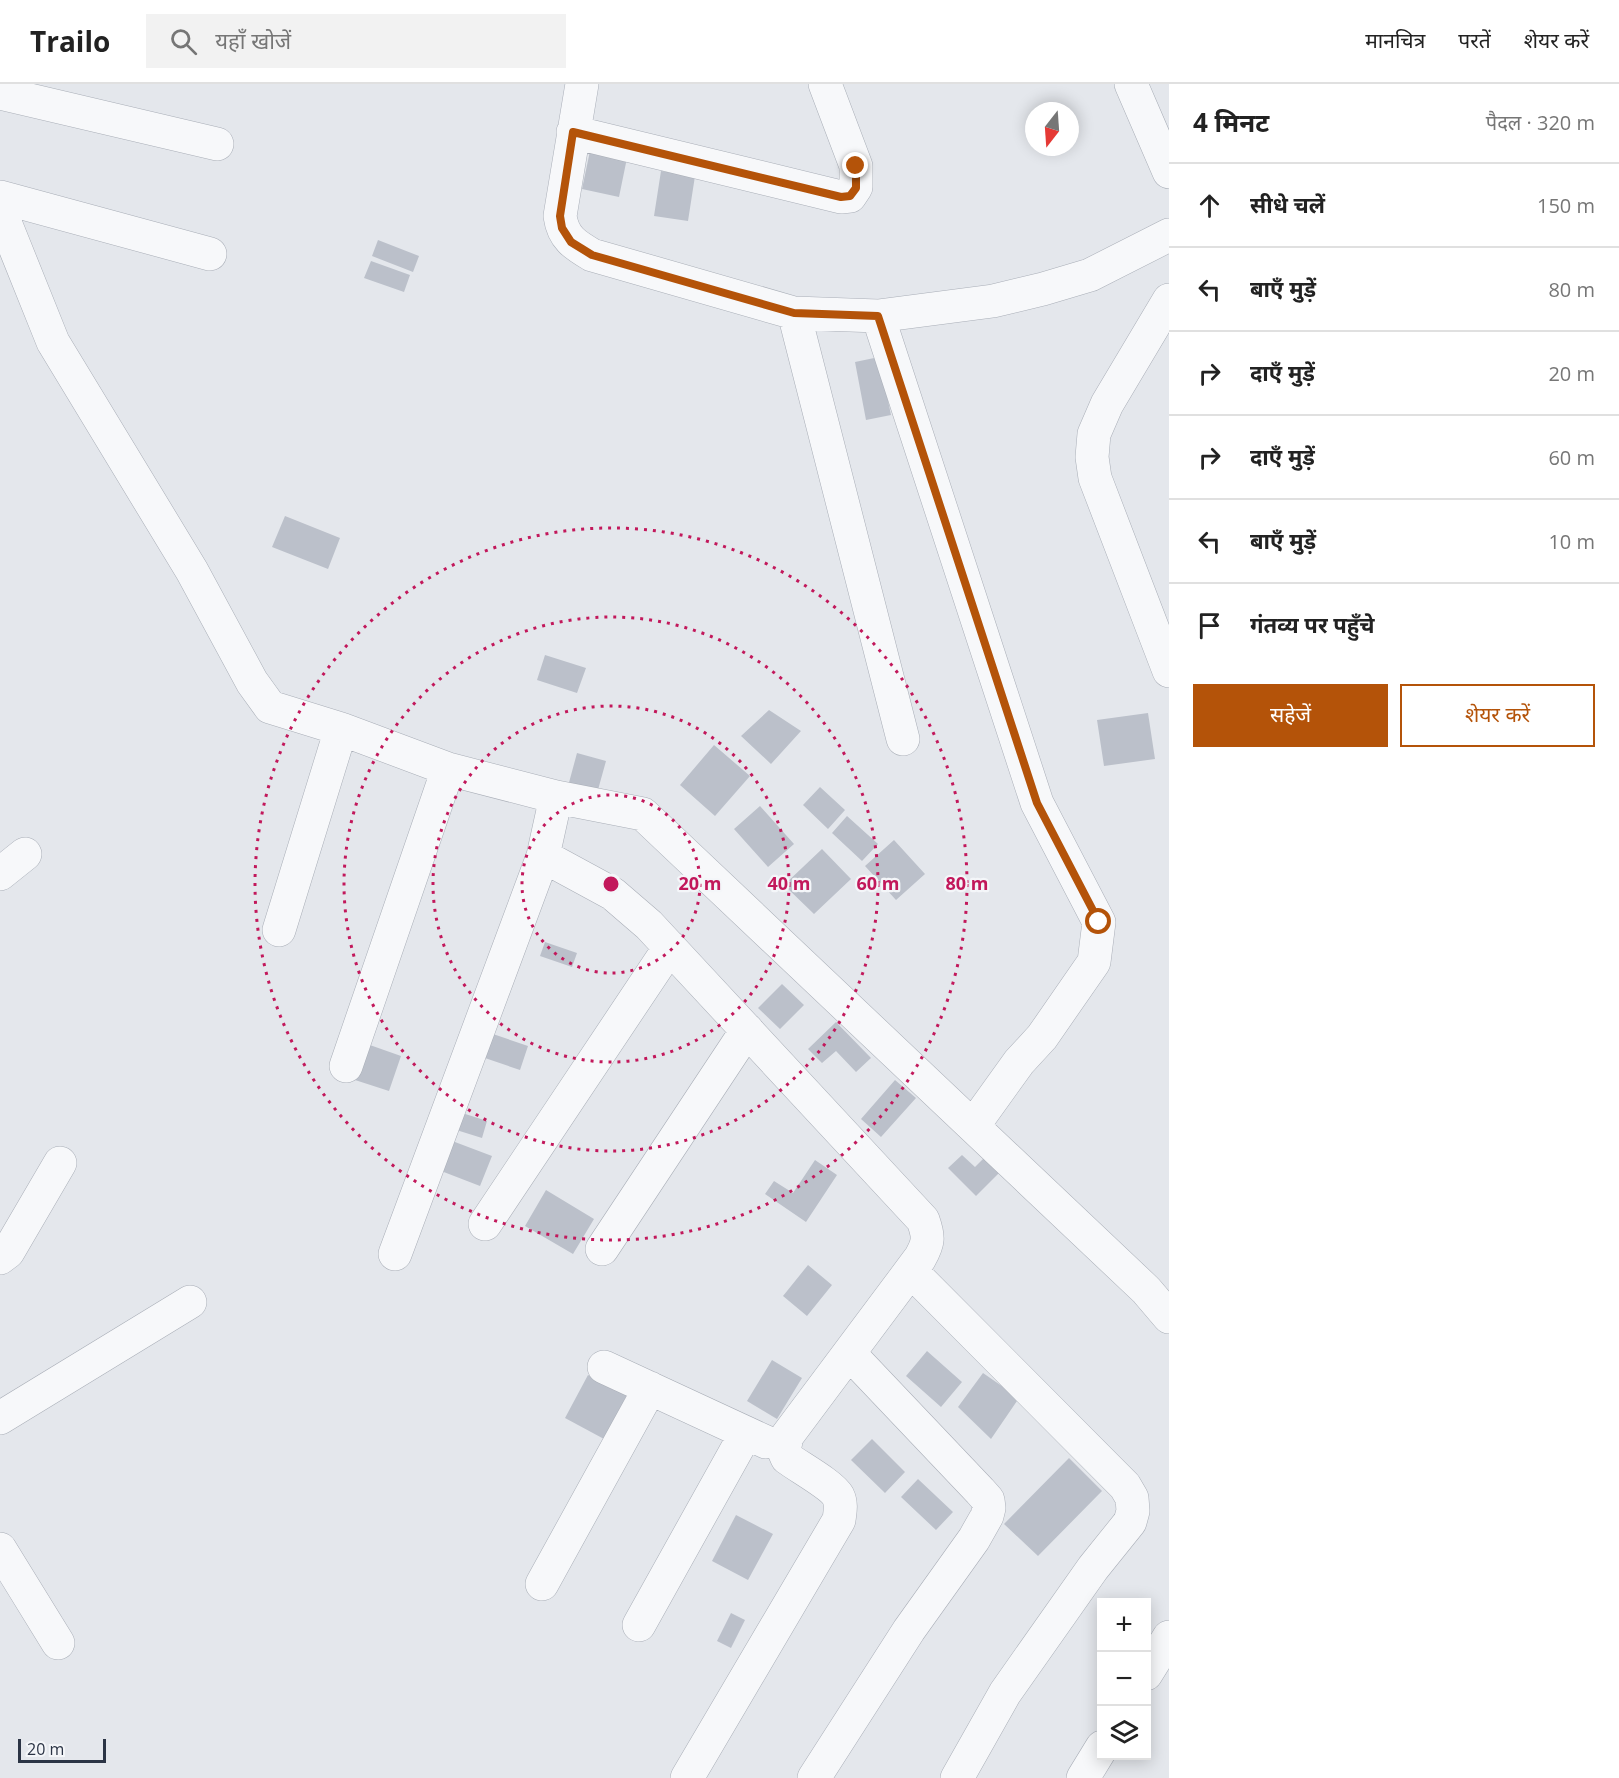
<!DOCTYPE html>
<html lang="hi">
<meta charset="utf-8">
<style>
body{margin:0;font-family:"Open Sans","Noto Sans Devanagari",sans-serif;background:#f2f2f2;color:#222}
.controls{position:absolute;right:18px;bottom:18px;display:grid;overflow:hidden;border-radius:0px;box-shadow:0 3px 15px #0003}
.controls button{width:54px;height:54px;display:grid;place-items:center;padding:0;border:0;border-bottom:2px solid #e0e0e0;background:#fff;color:#222;font:30px sans-serif}
.compass{position:absolute;left:1025px;top:18px;width:54px;height:54px;border-radius:50%;background:#fff;box-shadow:0 3px 15px #0003;rotate:197deg}
.scale{position:absolute;left:18px;bottom:15px;width:88px;box-sizing:border-box;padding-left:6px;border:3px solid #2b3445;border-top:0;font-size:16px;line-height:21px;white-space:nowrap;color:#2b3445;-webkit-text-stroke:4px #f4f6f9;paint-order:stroke}
.stop{position:absolute;width:18px;height:18px;margin:-14px;border:4px solid #b45309;border-radius:50%;background:#fff}
.stop.end{background:#b45309;border-color:#fff;box-shadow:0 2px 6px #0008}
.list{margin:0;padding:0;list-style:none}
h2{display:flex;justify-content:space-between;align-items:center;height:78px;margin:0;padding:0 24px;font-size:26px}
h2 small{font-size:20px;font-weight:400;color:#767676}
.list li{display:grid;grid-template-columns:39px 1fr auto;gap:18px;align-items:center;box-sizing:border-box;height:84px;padding:0 24px;border-top:2px solid #e0e0e0}
.list b{display:block;font-size:22px;white-space:nowrap}
.list em{font-size:20px;font-style:normal;color:#767676}
.actions{display:flex;gap:12px;padding:18px 24px}
.actions a{flex:1;padding:14px 0;border:2px solid #b45309;border-radius:0px;text-align:center;font-size:21px;color:#b45309}
.actions .main{background:#b45309;color:#fff}
.icon{flex:none;width:33px;height:33px;fill:none;stroke:currentColor;stroke-width:2;stroke-linecap:round;stroke-linejoin:round}
.map{position:relative;flex:none;width:1169px;height:1694px;overflow:hidden}
header{display:flex;align-items:center;gap:36px;box-sizing:border-box;height:84px;padding:0 30px;background:#fff;border-bottom:2px solid #e0e0e0}
header strong{font-size:28px}
nav{display:flex;gap:33px;margin-inline-start:auto;font-size:21px}
.search{width:420px;height:54px;background:#f2f2f2;display:flex;align-items:center;gap:15px;box-sizing:border-box;padding:0 21px;border-radius:0px;color:#767676;font-size:22px}
main{display:flex}
aside{flex:1;background:#fff}
.map>svg:first-child{display:block}
.building{fill:#bbc0ca}
.lines{fill:none;stroke-linecap:round;stroke-linejoin:round}
.minor-casing{stroke:#a9aeb7;stroke-width:34}
.minor{stroke:#f7f8fa;stroke-width:33}
.route{stroke:#b45309;stroke-width:8}
.ring{fill:none;stroke:#c2185b;stroke-width:3;stroke-dasharray:3 6}
.centre{fill:#c2185b;stroke:#f4f6f9;stroke-width:3}
.ring-label{font-size:18px;text-anchor:middle;font-weight:bold;fill:#c2185b;stroke:#f4f6f9;stroke-width:4.5;stroke-linejoin:round;paint-order:stroke}
</style>
<header>
<strong>Trailo</strong>
<div class="search"><svg class="icon" aria-label="search" viewBox="0 0 24 24"><circle cx="10" cy="10" r="6"/><path d="M15 15l6 6"/></svg>यहाँ खोजें</div>
<nav><a>मानचित्र</a><a>परतें</a><a>शेयर करें</a></nav>
</header>
<main>
<div class="map">
<svg width="1169" height="1694" viewBox="0 0 1169 1694">
<rect width="100%" height="100%" fill="#e4e7ec"/>
<path class="building" d="M590 67 627 74 619 113 582 105Z
M661 87 695 92 688 137 654 132Z
M378 156 419 172 413 188 372 172Z
M371 177 410 191 404 208 364 194Z
M879 273 891 331 866 336 855 278Z
M285 432 340 454 328 485 272 463Z
M545 571 586 584 577 609 537 596Z
M769 626 801 647 771 680 741 652Z
M1148 629 1155 675 1104 682 1097 636Z
M714 661 750 692 715 732 680 701Z
M577 669 606 677 596 713 567 706Z
M820 703 845 726 828 745 803 721Z
M760 722 794 760 768 783 734 745Z
M847 732 878 760 862 777 832 749Z
M894 756 925 790 896 816 865 782Z
M822 765 851 795 814 830 784 801Z
M545 858 577 869 572 883 540 872Z
M782 900 804 921 780 945 758 924Z
M836 938 871 974 856 988 836 967 822 979 808 965Z
M490 949 528 962 520 986 482 973Z
M367 960 401 972 389 1007 355 996Z
M895 996 916 1014 881 1053 861 1035Z
M456 1027 487 1037 482 1054 450 1044Z
M447 1055 492 1072 480 1102 436 1085Z
M992 1066 1007 1081 976 1112 948 1084 962 1071 975 1083Z
M815 1076 837 1091 806 1138 765 1110 774 1097 793 1109Z
M546 1106 594 1135 573 1170 525 1142Z
M808 1181 832 1201 807 1232 783 1212Z
M927 1267 962 1298 941 1323 906 1292Z
M772 1276 802 1294 777 1335 747 1317Z
M983 1289 1019 1314 991 1355 958 1323Z
M588 1291 627 1311 604 1355 565 1334Z
M872 1355 905 1388 885 1409 851 1376Z
M1069 1374 1102 1407 1038 1472 1004 1440Z
M918 1395 953 1428 936 1446 901 1413Z
M736 1431 773 1450 748 1496 712 1477Z
M731 1529 745 1536 731 1564 717 1557Z"/>
<g class="lines">
<g class="minor-casing">
<path id="minor" d="M582 0 560 132C563 154 575 161 592 171L794 229 878 232 993 217 1043 205 1090 191 1169 151
M1131 0 1169 88
M0 9 217 60
M573 48 841 113 850 112 856 103V82L825 0
M0 113 210 170
M0 126 53 258 192 487 252 598 270 623 341 645 448 685 556 713 543 772 613 810 649 841 923 1136C929 1153 929 1158 920 1174L787 1352 784 1367 787 1374C799 1383 832 1401 838 1412 842 1420 840 1428 839 1436L687 1694
M1169 216 1107 320 1094 350 1092 373 1095 394 1169 587
M794 229 903 655
M878 232 1037 719 1099 838 1094 878 1042 953 1019 978 973 1042
M556 713 643 730 1146 1206 1169 1233
M0 790 25 770
M279 846 341 645
M346 982 448 685
M485 1140 670 863
M602 1165 747 946
M395 1170 543 772
M0 1174 8 1168 60 1079
M911 1187 1125 1402 1132 1414 1133 1427 1130 1438 1093 1484 1005 1609 957 1694
M604 1283 766 1358
M0 1334 190 1218
M0 1465 58 1559
M542 1500 650 1304
M639 1541 746 1349
M1146 1590 1169 1553
M814 1694 909 1546 974 1455 987 1432 989 1424 988 1416 980 1407 849 1269
M1083 1694 1102 1663"/>
</g>
<use href="#minor" class="minor"/>
</g>
<g class="lines">
<path class="route" d="M856 82V104L850 112 841 113 573 48 560 132 562 144 571 158 592 171 794 229 878 232 1037 719 1099 838"/>
</g>
<g class="ring">
<circle cx="611" cy="800" r="89"/>
<circle cx="611" cy="800" r="178"/>
<circle cx="611" cy="800" r="267"/>
<circle cx="611" cy="800" r="356"/>
</g>
<circle cx="611" cy="800" r="9" class="centre"/>
<g class="ring-label">
<text x="700" y="806">20 m</text>
<text x="789" y="806">40 m</text>
<text x="878" y="806">60 m</text>
<text x="967" y="806">80 m</text>
</g>
</svg>
<div class="controls">
<button>+</button>
<button>−</button>
<button><svg class="icon" aria-label="layers" viewBox="0 0 24 24"><path d="M12 4l9 5-9 5-9-5zM3 14l9 5 9-5"/></svg></button>
</div>
<svg class="compass" viewBox="-18 -18 36 36"><path d="M0-13l5 13h-10z" fill="#e53935"/><path d="M0 13l5-13h-10z" fill="#767676"/></svg>
<div class="scale">20 m</div>
<div class="stop" style="left:1099px;top:838px"></div>
<div class="stop end" style="left:856px;top:82px"></div>
</div>
<aside>
<h2>4 मिनट<small>पैदल · 320 m</small></h2>
<ul class="list">
<li><svg class="icon" aria-label="ahead" viewBox="0 0 24 24"><path d="M12 20V5M6 11l6-6 6 6"/></svg><div><b>सीधे चलें</b></div><em>150 m</em></li>
<li><svg class="icon" aria-label="left" viewBox="0 0 24 24"><path d="M17 20v-9H6M10 6l-5 5 5 5"/></svg><div><b>बाएँ मुड़ें</b></div><em>80 m</em></li>
<li><svg class="icon" aria-label="right" viewBox="0 0 24 24"><path d="M7 20v-9h11M14 6l5 5-5 5"/></svg><div><b>दाएँ मुड़ें</b></div><em>20 m</em></li>
<li><svg class="icon" aria-label="right" viewBox="0 0 24 24"><path d="M7 20v-9h11M14 6l5 5-5 5"/></svg><div><b>दाएँ मुड़ें</b></div><em>60 m</em></li>
<li><svg class="icon" aria-label="left" viewBox="0 0 24 24"><path d="M17 20v-9H6M10 6l-5 5 5 5"/></svg><div><b>बाएँ मुड़ें</b></div><em>10 m</em></li>
<li><svg class="icon" aria-label="arrive" viewBox="0 0 24 24"><path d="M6 21V4h12l-3 4 3 4H6"/></svg><div><b>गंतव्य पर पहुँचे</b></div></li>
</ul>
<div class="actions"><a class="main">सहेजें</a><a>शेयर करें</a></div>
</aside>
</main>
